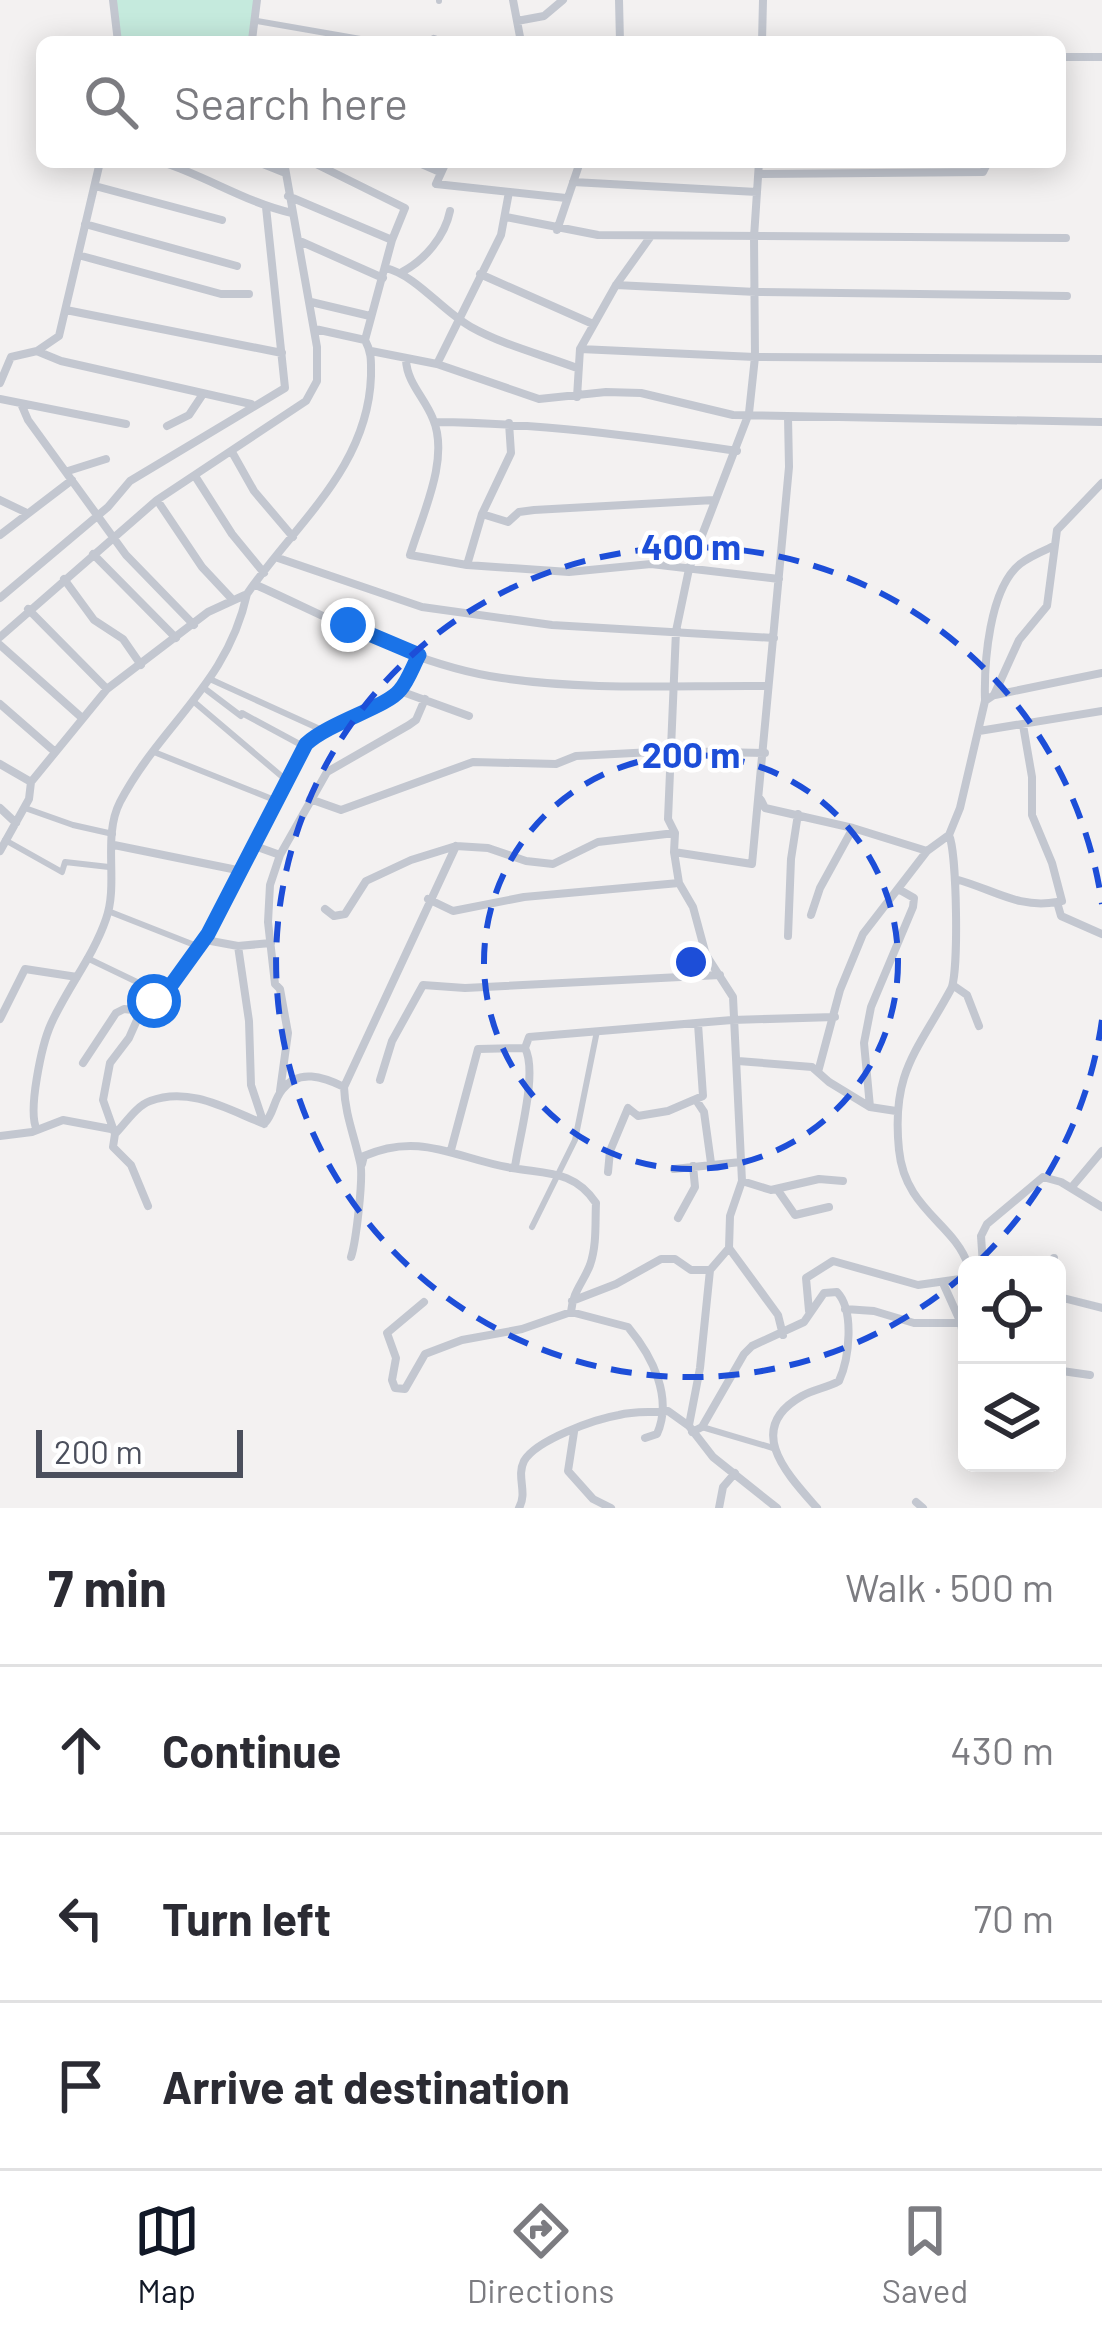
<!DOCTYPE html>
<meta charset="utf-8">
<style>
body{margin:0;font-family:Barlow,sans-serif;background:#f2f2f3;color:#2b2b33}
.controls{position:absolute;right:36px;bottom:36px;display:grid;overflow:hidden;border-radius:18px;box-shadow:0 6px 30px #0003}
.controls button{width:108px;height:108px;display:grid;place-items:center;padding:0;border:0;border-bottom:3px solid #e1e1e2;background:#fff;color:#2b2b33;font:60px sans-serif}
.scale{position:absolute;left:36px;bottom:30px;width:207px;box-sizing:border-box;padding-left:12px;border:6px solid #4b4f5c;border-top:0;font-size:33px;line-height:42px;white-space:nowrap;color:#4b4f5c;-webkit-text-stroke:9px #fff;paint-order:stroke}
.stop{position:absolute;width:36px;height:36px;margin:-27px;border:9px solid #1a73e8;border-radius:50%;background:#fff}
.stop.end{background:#1a73e8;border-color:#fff;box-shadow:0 3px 12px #0008}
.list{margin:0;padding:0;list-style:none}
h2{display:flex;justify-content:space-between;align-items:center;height:156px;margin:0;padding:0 48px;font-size:51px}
h2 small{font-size:39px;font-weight:400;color:#7c7c81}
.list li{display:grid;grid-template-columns:78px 1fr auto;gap:36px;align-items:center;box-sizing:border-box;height:168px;padding:0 48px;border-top:3px solid #e1e1e2}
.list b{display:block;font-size:45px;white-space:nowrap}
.list em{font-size:39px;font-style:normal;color:#7c7c81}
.icon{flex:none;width:66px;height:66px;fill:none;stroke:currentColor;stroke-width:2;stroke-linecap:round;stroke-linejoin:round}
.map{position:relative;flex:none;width:1102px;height:1508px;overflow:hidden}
.search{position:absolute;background:#fff;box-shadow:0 6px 30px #0003;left:36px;right:36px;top:36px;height:132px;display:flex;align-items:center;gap:30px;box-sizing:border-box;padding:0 42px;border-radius:18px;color:#7c7c81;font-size:45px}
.sheet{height:660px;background:#fff}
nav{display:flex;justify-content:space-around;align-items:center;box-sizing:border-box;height:168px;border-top:3px solid #e1e1e2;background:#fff;font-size:33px;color:#7c7c81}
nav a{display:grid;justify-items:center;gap:6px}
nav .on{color:#111827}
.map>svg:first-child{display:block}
.green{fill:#c5eadd}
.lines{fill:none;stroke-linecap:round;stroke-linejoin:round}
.pedestrian{stroke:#c3c7d0;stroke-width:6}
.minor{stroke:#c3c7d0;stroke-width:8}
.route{stroke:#1a73e8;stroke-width:15}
.ring{fill:none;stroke:#1d4ed8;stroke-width:6;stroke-dasharray:21 15}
.centre{fill:#1d4ed8;stroke:#fff;stroke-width:6}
.ring-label{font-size:36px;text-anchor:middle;font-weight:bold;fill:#1d4ed8;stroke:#fff;stroke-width:9;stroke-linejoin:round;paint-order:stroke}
</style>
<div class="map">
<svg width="1102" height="1508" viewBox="0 0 1102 1508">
<rect width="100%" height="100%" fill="#f3f1f1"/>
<path class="green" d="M113 0H257L252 40 245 42H118Z"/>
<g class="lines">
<path class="pedestrian" d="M439 0V1
M257 21 372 41 434 39
M212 680 322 730
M204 688 241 716 242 713 305 747
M193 701 286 780
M154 752 277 801
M25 808 73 825 113 834
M5 840 62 872 65 862 109 867
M108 911 197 946
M87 958 164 995
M532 1227 575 1140 597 1031
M702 1427 773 1448"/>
<path class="minor" d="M113 0 118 42
M513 0 521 42
M619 0 620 42
M517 21 544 16 563 0
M434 39 442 42
M245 42 252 40 257 0
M762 42 763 0
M1060 57H1102
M162 162C206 176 247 203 292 213
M258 162 283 172
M417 162 440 172
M446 162 436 184 566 198
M759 162 754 237 755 357 749 413 689 569 676 631 668 819 675 833 674 852 679 883 693 907 706 955 733 997 742 1181 730 1216 729 1248 778 1315 783 1335
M759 174 983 172 988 162
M573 182 757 192
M95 186 222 220
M288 196 392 240
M506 217 598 235 1066 238
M85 224 237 266
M557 230 580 162
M302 242 383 278
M78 255 221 294H249
M386 268C417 276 442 311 471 327 503 345 543 355 577 368
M402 272C425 260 445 236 450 211
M480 274 593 324
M616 285 756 292 1067 296
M311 302 370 316
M66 310 282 353
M315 329 365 340
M580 349 755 357 1102 359
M371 351 437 364 539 399 606 392 641 393 733 415 1102 422
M39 352 61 361 251 404
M406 360C407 383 425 398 433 419 450 459 422 515 410 555L467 565 569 572 651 564 779 579
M437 364 501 235 509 192
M0 383 11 357 37 351 59 336 100 162
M577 397 580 349 616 285 651 236
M0 399 126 424
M22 406 28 420 126 555 194 625
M435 422C537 423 637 436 737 451
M167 426 189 415 203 394
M232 452 254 491 293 537
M68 471 106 459
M195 476 232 534 264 573
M0 500 25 512
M157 500 202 567 231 598
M482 514 508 522 519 512 534 510 714 500
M0 535 72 480
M93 554 176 638
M278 558 422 607 552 625 774 638
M467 565 482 514 511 453 509 423
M64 579 94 620 123 639 141 665
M254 584C332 619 416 666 502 678 588 691 682 685 768 686
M0 598 108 507 130 481 285 388 266 207
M28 609 107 689
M0 637 157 500 306 401 317 381V347L284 162
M0 645 81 717
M400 691 469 716
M995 695 1102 673
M985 700C984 663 989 589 1020 564 1030 556 1043 551 1054 546
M0 704 54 751
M1023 725 1032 777V815L1052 863 1062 901 1057 902 1061 916 1102 934
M979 731 1102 711
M0 764 31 782
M310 799 341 810 473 762 556 764 576 756 672 751 765 753
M761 800 765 808 853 828 927 851
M0 808 16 823
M949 835C957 853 959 974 951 989 917 1052 891 1072 899 1150 905 1210 954 1223 968 1265
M114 845 242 871
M255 846 280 855
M0 851 29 799 31 782 107 689 208 612 245 595
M674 852 752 864 789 467 788 417
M955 879C993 889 1018 909 1057 902
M428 899 453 911 524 897 679 883
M325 909 334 916 345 914 366 881 411 860 456 846 488 848 526 861 553 864 598 842 675 833
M811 915 820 888 853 828
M208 934 211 941 238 946 271 943
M788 936 791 859 798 814
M238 946 249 1021 251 1085 264 1124
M954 986 967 995 979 1026
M0 1019 25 969 77 977
M738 1061 812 1067 829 1082 870 1107 896 1111
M83 1063 116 1013 124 1009 141 1011
M818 1072 840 990 863 934 927 851 949 835 960 808 985 701 994 695 1019 640 1047 606 1057 530 1102 483
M380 1080 392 1041 423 985 465 988 720 975
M280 1091 288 1033 280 989 275 984 268 922 270 885 280 855 327 772 409 725 416 720 425 699
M696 1100 704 1112 711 1163
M870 1107 864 1043 871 1007 913 907 914 898 900 890
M264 1124C274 1114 273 1101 282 1090 298 1068 324 1077 344 1087
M37 1130C27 1112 42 1044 51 1024 67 988 93 957 106 919 119 883 102 837 120 802 161 724 227 685 247 594 295 524 368 468 371 376 371 362 372 353 365 340L392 240 405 208 312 162
M115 1134C125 1124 136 1106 150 1101 189 1086 227 1109 262 1123
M0 1136 32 1132 63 1120 111 1129
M451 1150 478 1049 525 1048
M362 1164 364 1156C421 1131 457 1159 512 1168 546 1174 574 1170 596 1203 595 1223 597 1245 590 1265 583 1283 573 1291 571 1312
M511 1168 515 1167C519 1137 538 1073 525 1048L529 1037 732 1020 835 1017
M674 1169 741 1162
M608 1172 610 1151 628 1108 638 1116 668 1111 703 1096 698 1024
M742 1181 771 1190 819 1179 843 1181
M1071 1188 1102 1151
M777 1189 795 1215 829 1207
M148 1206 131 1165 113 1147 115 1134 103 1100 110 1063 129 1038 141 1011 164 995 208 934 306 744 322 730 394 696 419 655
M678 1218 695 1187 693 1166
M351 1257C356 1242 364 1175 360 1162 354 1135 345 1114 344 1087L456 846
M1054 1258V1265
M983 1265 981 1236 987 1224 1043 1177 1061 1182 1102 1207
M943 1283 961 1323 967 1364
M1057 1287 1062 1302V1371L1090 1375
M1063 1298 1102 1308
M572 1301 616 1284 661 1259H675L691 1270H710
M424 1302 387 1333 396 1358 392 1380 395 1388 405 1389 425 1354 462 1340 522 1329 571 1312 628 1327C653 1357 673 1398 657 1434L645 1438
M845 1309 874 1311 914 1323H961
M809 1311 806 1278 833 1261 918 1285 967 1278
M689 1425 700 1368 710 1270 729 1248
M574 1432 568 1471 593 1499 611 1508
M692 1432 702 1427 744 1354 752 1346 804 1322 824 1293 837 1292C855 1311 849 1359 839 1381 827 1388 814 1389 802 1396 743 1429 788 1475 817 1508
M916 1502 923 1508
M519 1508C528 1492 516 1477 524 1461 536 1440 595 1419 619 1415 635 1411 651 1413 668 1411L689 1426 713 1457 777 1508
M719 1508 723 1487 735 1473"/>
</g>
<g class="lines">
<path class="route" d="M154 1001 164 995 208 934 306 744C330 722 387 707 400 690 408 681 413 666 419 655L348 625"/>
</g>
<g class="ring">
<circle cx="691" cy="962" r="207"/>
<path d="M1102 1020A415 415 0 0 1 977 1263M966 1273A415 415 0 1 1 1102 904"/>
</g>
<circle cx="691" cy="962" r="18" class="centre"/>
<g class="ring-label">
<text x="691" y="560">400 m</text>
<text x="691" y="768">200 m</text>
</g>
</svg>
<div class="controls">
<button><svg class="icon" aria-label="locate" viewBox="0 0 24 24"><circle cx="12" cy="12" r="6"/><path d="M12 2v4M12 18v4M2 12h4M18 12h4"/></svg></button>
<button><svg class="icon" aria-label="layers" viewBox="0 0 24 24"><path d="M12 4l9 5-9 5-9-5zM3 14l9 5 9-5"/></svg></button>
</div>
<div class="scale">200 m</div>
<div class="stop" style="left:154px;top:1001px"></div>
<div class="stop end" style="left:348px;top:625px"></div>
<div class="search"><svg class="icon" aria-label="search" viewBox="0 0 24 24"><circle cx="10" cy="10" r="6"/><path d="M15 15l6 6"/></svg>Search here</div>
</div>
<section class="sheet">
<h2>7 min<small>Walk · 500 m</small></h2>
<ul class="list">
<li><svg class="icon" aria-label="ahead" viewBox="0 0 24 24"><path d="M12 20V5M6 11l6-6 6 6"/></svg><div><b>Continue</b></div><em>430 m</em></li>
<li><svg class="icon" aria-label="left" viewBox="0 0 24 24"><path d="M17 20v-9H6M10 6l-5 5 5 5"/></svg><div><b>Turn left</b></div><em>70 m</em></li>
<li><svg class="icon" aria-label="arrive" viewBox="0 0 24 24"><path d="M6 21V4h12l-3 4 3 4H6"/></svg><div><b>Arrive at destination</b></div></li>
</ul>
</section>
<nav>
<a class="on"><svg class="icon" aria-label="map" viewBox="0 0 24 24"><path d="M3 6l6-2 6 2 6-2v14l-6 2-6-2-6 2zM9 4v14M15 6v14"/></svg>Map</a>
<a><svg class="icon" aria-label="directions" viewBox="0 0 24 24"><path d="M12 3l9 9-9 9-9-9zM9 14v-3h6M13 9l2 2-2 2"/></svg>Directions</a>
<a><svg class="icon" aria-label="saved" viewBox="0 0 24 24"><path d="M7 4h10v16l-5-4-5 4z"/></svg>Saved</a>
</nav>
